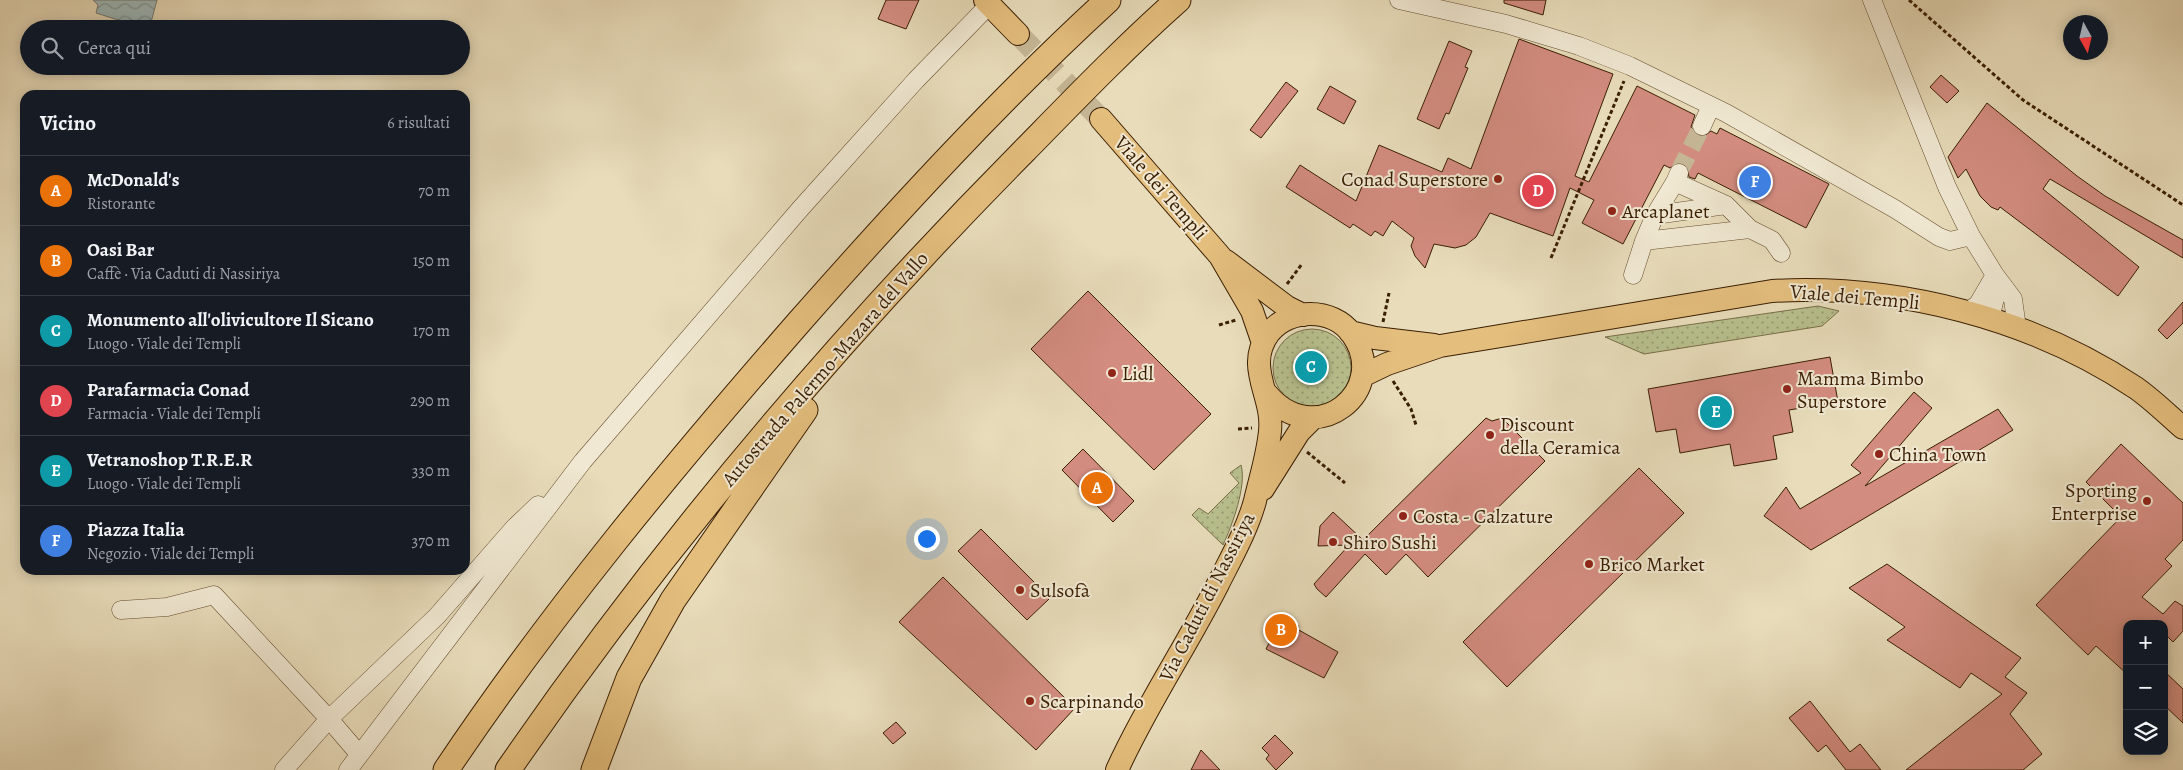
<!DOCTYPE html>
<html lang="it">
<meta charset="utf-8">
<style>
body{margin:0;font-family:Alegreya,serif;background:#20242c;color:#f1f3f6}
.controls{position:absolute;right:15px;bottom:15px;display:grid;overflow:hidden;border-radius:10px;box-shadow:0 2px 12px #0003}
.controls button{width:45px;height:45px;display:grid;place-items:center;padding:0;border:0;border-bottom:1px solid #363941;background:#171b24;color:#f1f3f6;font:25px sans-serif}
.compass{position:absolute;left:2063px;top:15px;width:45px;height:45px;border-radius:50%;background:#171b24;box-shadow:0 2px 12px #0003;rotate:172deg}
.you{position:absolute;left:926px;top:538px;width:18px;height:18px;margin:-12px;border:4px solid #fff;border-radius:50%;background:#1a73e8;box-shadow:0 0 0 8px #1a73e833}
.badge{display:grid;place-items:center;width:32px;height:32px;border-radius:50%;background:#c59692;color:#fff;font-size:16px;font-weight:700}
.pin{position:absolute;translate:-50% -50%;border:2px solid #fff;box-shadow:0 1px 5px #0006}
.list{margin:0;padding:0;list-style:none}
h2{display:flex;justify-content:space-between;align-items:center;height:65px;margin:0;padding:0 20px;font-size:21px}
h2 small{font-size:16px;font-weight:400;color:#9ea1a6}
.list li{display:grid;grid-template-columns:32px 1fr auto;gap:15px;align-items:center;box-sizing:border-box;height:70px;padding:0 20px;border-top:1px solid #363941}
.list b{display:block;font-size:19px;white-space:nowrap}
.list p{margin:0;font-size:16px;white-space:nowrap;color:#9ea1a6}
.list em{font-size:16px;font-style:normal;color:#9ea1a6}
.icon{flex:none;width:28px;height:28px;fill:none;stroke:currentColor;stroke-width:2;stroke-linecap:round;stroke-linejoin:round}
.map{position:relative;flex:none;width:2183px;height:770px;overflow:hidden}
.search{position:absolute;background:#171b24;box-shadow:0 2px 12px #0003;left:20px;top:20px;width:450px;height:55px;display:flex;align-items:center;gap:12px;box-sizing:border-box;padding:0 18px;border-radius:28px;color:#9ea1a6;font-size:19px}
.panel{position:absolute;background:#171b24;box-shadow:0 2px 12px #0003;left:20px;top:90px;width:450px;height:485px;border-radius:15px}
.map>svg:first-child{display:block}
.green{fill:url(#green-dots);stroke:#796f48}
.water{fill:url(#water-waves);stroke:#757b71}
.building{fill:#d38c80;stroke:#3a1e02}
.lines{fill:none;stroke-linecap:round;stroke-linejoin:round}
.minor-tunnel{stroke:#c5b695;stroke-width:18;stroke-dasharray:18 9;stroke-linecap:butt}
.major-tunnel{stroke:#c5b695;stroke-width:22;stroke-dasharray:22 11;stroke-linecap:butt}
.minor-casing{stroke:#664e30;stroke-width:19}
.major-casing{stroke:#3a1e02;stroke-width:24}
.highway-casing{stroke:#3a1e02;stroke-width:27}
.path{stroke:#3a1e02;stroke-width:3;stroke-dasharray:4 2.5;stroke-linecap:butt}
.minor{stroke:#f0e8d2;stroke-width:18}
.major{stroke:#e4be7d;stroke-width:22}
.highway{stroke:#e4be7d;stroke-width:25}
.poi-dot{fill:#8f2418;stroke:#f0e8d2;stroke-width:2}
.labels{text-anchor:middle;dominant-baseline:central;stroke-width:4;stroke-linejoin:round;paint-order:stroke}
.poi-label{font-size:20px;fill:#3a1e02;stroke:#f0e8d2;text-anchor:start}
.street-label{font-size:20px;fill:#3a1e02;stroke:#f0e8d2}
</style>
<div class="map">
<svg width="2183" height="770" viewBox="0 0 2183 770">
<defs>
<pattern id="green-dots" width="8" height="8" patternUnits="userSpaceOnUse" patternTransform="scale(1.25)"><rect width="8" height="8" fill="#b8c08e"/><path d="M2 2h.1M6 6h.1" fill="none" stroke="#979b72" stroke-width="1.8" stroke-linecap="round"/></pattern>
<pattern id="water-waves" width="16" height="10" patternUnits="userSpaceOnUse" patternTransform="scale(1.25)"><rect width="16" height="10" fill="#9cb9bb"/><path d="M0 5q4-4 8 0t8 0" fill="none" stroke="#809696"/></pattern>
</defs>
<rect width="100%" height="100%" fill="#e8dcba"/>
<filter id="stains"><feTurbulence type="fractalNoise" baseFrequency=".004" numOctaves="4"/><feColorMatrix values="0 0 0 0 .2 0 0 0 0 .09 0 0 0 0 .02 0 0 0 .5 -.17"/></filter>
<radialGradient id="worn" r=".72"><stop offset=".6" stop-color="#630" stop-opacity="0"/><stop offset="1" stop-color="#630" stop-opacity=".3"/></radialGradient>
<path class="green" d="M1818 306 1839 311 1822 326 1644 354 1605 337Z
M1273 368a39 39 0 1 1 78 0a39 39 0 1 1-78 0Z
M1241 465C1247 485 1232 526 1223 545L1192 515 1199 508 1208 514 1239 483 1230 473Z"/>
<path class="water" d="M93 0H157L150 26 146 25 144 28 96 13 98 5Z"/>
<path class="building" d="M886 0H919L906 29 878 19Z
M1504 0H1546L1543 15 1504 3Z
M1519 39 1613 74 1575 176 1589 182 1637 86 1695 115 1691 127 1697 135 1704 136 1711 131 1717 134 1720 128 1829 184 1806 228 1698 173 1695 179 1689 177 1687 166 1677 163 1670 168 1664 165 1623 244 1582 223 1594 200 1570 188 1553 236 1490 213 1476 237 1466 245 1455 248 1434 244 1425 268 1415 256 1411 246 1414 238 1392 221 1383 236 1375 231 1371 236 1353 224 1350 228 1286 187 1300 165 1356 201 1379 145 1442 172 1448 158 1471 169Z
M1449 41 1472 51 1465 67 1468 68 1449 114 1446 113 1439 129 1417 119Z
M1941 75 1959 91 1947 103 1930 87Z
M1286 82 1298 91 1261 138 1250 130Z
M1330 86 1356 101 1344 124 1317 109Z
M1987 103 2077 176 2105 196 2183 240V258L2050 179 2043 189 2139 267 2118 296 2000 207 1998 210 1991 207 1980 196 1966 169 1958 178 1948 157Z
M1088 291 1211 414 1154 470 1031 349Z
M2183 302V323L2167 339 2158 330Z
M1830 357 1838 402 1789 410 1793 432 1773 436 1777 459 1734 466 1730 444 1680 453 1676 429 1656 432 1648 389Z
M1914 392 1932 408 1865 486 1998 409 2013 430 1811 550 1764 516 1786 487 1800 509 1861 473 1851 465Z
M1486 418 1492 421 1502 418 1545 461 1428 577 1406 554 1386 575 1365 554 1326 597 1317 589 1314 584 1349 545 1318 546 1320 526 1333 512 1363 540Z
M2121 444 2183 503V540L2165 559 2172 566 2142 597 2163 614 2175 601 2183 606V631L2173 642 2164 633V624H2127V674L2096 646 2088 655 2036 605 2121 517 2086 482Z
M1083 449 1134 501 1113 522 1062 470Z
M1639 468 1684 513 1507 687 1463 642Z
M981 529 1050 598 1027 620 958 551Z
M1887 564 2021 658 2005 677 2027 693 2010 714 2042 754 2023 770H1906L2002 694 1971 673 1960 688 1887 640 1905 627 1849 588Z
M943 577 1075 708 1036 750 899 622Z
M1284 620 1299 626 1297 629 1338 652 1324 678 1266 649 1272 637 1269 636 1275 624Z
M2164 671 2183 689V723L2164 705Z
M1810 701 1850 752 1860 744 1881 770H1846L1826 745 1818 752 1789 718Z
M896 722 906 733 893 744 883 733Z
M1275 735 1293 753 1276 770 1266 759 1269 755 1262 748Z
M1201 750 1220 770H1191Z"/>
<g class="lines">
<path class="minor-tunnel" d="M1679 172 1702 126"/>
<path class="major-tunnel" d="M1018 34 1101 119"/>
<g class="minor-casing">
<path id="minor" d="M1399 0 1506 24 1579 46 1630 66 1726 113 1895 209 1939 237 1950 241 1971 236
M1872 0 1947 187 1971 236 1995 275 2013 299 2017 328
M1702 126 1711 106
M1679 173 1675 182 1726 205 1750 229 1772 240 1781 253
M1675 182 1655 215 1644 241 1750 229
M1655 215 1726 205
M1633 275 1644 241
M1968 312 1978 304 1995 275
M1990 319 1995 298V278
M121 610 167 607 214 595 329 719 359 754
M284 770 329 719 437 616 514 528 538 505
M348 770 583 461 801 208 916 80 989 5"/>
</g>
<g class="major-casing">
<path id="major" d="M985 0 1018 34
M1101 119 1220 256 1252 311 1263 343
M1226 261 1287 307 1303 315
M1350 332 1375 338 1434 345
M1362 376 1387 364 1440 346 1772 291C1898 284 2031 318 2136 388 2153 400 2168 415 2183 428
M1263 489 1299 432 1313 418
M1117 770C1146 706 1186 647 1218 584 1231 558 1247 530 1255 501 1260 479 1268 454 1270 431 1274 396 1244 367 1269 333 1289 308 1332 307 1352 334 1392 390 1315 453 1266 393"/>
</g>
<g class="highway-casing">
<path id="highway" d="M446 770C552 612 675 464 800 321 898 210 999 100 1108 0
M508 770C660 549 835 342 1024 151 1074 100 1124 48 1178 0
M594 770 629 678 673 600 805 410"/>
</g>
<path class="path" d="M1909 0 2023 100 2183 205
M1551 258 1624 81
M1287 284 1302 264
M1383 322 1389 293
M1219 325 1236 320
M1393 381 1411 409 1416 425
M1238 429 1252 428
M1307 452 1345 483"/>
<use href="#minor" class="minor"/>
<use href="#major" class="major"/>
<use href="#highway" class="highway"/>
</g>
<g class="poi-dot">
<circle cx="1498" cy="179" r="5"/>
<circle cx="1612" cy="211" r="5"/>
<circle cx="1112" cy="373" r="5"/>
<circle cx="1787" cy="389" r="5"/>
<circle cx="1490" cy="435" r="5"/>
<circle cx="1879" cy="454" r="5"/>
<circle cx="2147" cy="501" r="5"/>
<circle cx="1403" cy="516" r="5"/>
<circle cx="1333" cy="542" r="5"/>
<circle cx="1589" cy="564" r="5"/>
<circle cx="1020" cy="590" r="5"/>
<circle cx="1030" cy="701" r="5"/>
</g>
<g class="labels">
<g class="poi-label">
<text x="1488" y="179" text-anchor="end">Conad Superstore</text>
<text x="1622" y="211">Arcaplanet</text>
<text x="1122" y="373">Lidl</text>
<text x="1797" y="378">Mamma Bimbo<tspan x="1797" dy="23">Superstore</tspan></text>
<text x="1500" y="424">Discount<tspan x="1500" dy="23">della Ceramica</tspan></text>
<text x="1889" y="454">China Town</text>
<text x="2137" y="490" text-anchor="end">Sporting<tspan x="2137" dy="23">Enterprise</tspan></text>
<text x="1413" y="516">Costa - Calzature</text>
<text x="1343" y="542">Shiro Sushi</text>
<text x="1599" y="564">Brico Market</text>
<text x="1030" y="590">Sulsofà</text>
<text x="1040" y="701">Scarpinando</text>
</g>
<g class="street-label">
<text transform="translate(1161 188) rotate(49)">Viale dei Templi</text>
<text transform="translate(1855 297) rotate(5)">Viale dei Templi</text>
<text transform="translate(825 369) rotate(-49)">Autostrada Palermo-Mazara del Vallo</text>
<text transform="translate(1207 597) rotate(-63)">Via Caduti di Nassiriya</text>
</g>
</g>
<rect width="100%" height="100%" filter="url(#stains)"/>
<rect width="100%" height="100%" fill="url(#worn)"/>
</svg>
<div class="controls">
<button>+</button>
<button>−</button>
<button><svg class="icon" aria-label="layers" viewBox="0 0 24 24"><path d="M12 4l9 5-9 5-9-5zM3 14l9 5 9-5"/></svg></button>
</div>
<svg class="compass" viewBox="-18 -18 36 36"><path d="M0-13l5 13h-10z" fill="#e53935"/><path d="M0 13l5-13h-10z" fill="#9ea1a6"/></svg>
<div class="you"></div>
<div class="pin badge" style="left:1097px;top:488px;background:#e8710a">A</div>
<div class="pin badge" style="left:1281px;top:630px;background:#e8710a">B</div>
<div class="pin badge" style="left:1311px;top:367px;background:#0f9aa8">C</div>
<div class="pin badge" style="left:1538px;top:191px;background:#e0444e">D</div>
<div class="pin badge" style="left:1716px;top:412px;background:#0f9aa8">E</div>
<div class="pin badge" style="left:1755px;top:182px;background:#3f7fe0">F</div>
<div class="search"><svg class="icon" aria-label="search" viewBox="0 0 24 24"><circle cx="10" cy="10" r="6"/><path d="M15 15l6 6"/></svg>Cerca qui</div>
<section class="panel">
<h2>Vicino<small>6 risultati</small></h2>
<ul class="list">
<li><span class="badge" style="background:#e8710a">A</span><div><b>McDonald's</b><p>Ristorante</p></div><em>70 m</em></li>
<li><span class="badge" style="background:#e8710a">B</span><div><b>Oasi Bar</b><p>Caffè · Via Caduti di Nassiriya</p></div><em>150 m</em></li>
<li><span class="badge" style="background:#0f9aa8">C</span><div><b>Monumento all'olivicultore Il Sicano</b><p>Luogo · Viale dei Templi</p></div><em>170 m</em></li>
<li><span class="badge" style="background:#e0444e">D</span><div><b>Parafarmacia Conad</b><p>Farmacia · Viale dei Templi</p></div><em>290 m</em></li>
<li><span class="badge" style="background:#0f9aa8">E</span><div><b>Vetranoshop T.R.E.R</b><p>Luogo · Viale dei Templi</p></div><em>330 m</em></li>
<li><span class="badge" style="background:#3f7fe0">F</span><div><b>Piazza Italia</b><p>Negozio · Viale dei Templi</p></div><em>370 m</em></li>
</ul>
</section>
</div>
